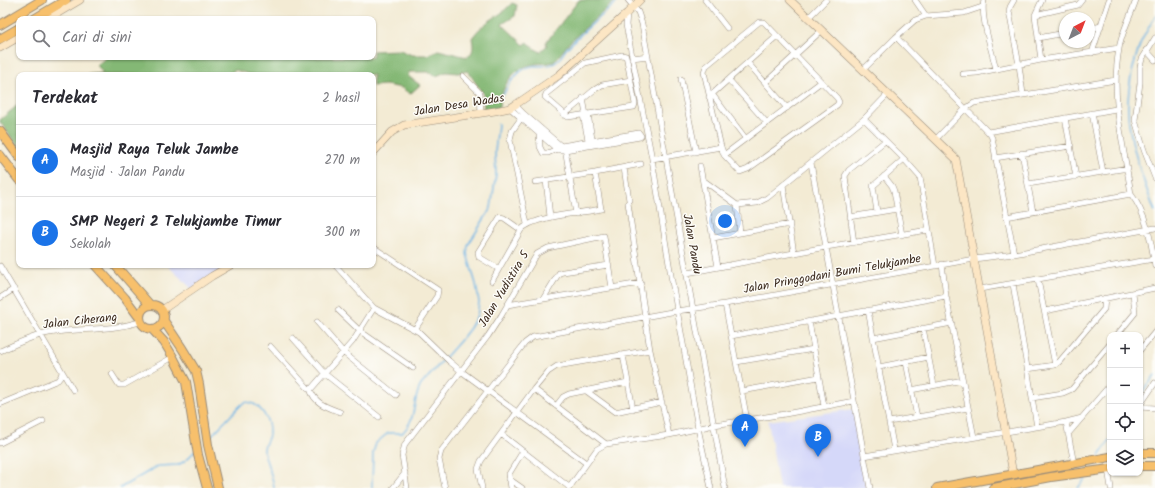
<!DOCTYPE html>
<html lang="id">
<meta charset="utf-8">
<style>
body{margin:0;font-family:Kalam,sans-serif;background:#f7f7f7;color:#2b2b33}
.controls{position:absolute;right:12px;bottom:12px;display:grid;overflow:hidden;border-radius:8px;box-shadow:0 1px 3px #0004}
.controls button{width:36px;height:36px;display:grid;place-items:center;padding:0;border:0;border-bottom:1px solid #e1e1e2;background:#fff;color:#2b2b33;font:20px sans-serif}
.compass{position:absolute;left:1059px;top:12px;width:36px;height:36px;border-radius:50%;background:#fff;box-shadow:0 1px 3px #0004;rotate:42deg}
.you{position:absolute;left:725px;top:221px;width:14px;height:14px;margin:-10px;border:3px solid #fff;border-radius:50%;background:#1a73e8;box-shadow:0 0 0 6px #1a73e833}
.badge{display:grid;place-items:center;width:26px;height:26px;border-radius:50%;background:#1a73e8;color:#fff;font-size:13px;font-weight:700}
.pin{position:absolute;translate:-50% -33px;filter:drop-shadow(0 1px 2px #0008)}
.pin::after{content:'';position:absolute;top:21px;width:14px;height:12px;background:inherit;clip-path:polygon(0 0,100% 0,50% 100%)}
.list{margin:0;padding:0;list-style:none}
h2{display:flex;justify-content:space-between;align-items:center;height:52px;margin:0;padding:0 16px;font-size:17px}
h2 small{font-size:13px;font-weight:400;color:#7c7c81}
.list li{display:grid;grid-template-columns:26px 1fr auto;gap:12px;align-items:center;box-sizing:border-box;height:72px;padding:0 16px;border-top:1px solid #e1e1e2}
.list b{display:block;font-size:15px;white-space:nowrap}
.list p{margin:0;font-size:13px;white-space:nowrap;color:#7c7c81}
.list em{font-size:13px;font-style:normal;color:#7c7c81}
.icon{flex:none;width:22px;height:22px;fill:none;stroke:currentColor;stroke-width:2;stroke-linecap:round;stroke-linejoin:round}
.map{position:relative;flex:none;width:1155px;height:488px;overflow:hidden}
.search{position:absolute;background:#fff;box-shadow:0 1px 3px #0004;left:16px;top:16px;width:360px;height:44px;display:flex;align-items:center;gap:10px;box-sizing:border-box;padding:0 14px;border-radius:8px;color:#7c7c81;font-size:15px}
.panel{position:absolute;background:#fff;box-shadow:0 1px 3px #0004;left:16px;top:72px;width:360px;height:196px;border-radius:8px}
.map>svg:first-child{display:block}
.built{fill:#d5d8f9}
.forest{fill:#84b874;stroke:#607149}
.lines{fill:none;stroke-linecap:round;stroke-linejoin:round}
.stream{stroke:#6eb4e5;stroke-width:1.5}
.street-casing{stroke:#978a79;stroke-width:6}
.secondary-casing{stroke:#978a79;stroke-width:8}
.primary-casing{stroke:#978a79;stroke-width:10}
.street{stroke:#fff;stroke-width:5}
.secondary{stroke:#fce6c4;stroke-width:7}
.primary{stroke:#f7c06c;stroke-width:8}
.labels{text-anchor:middle;dominant-baseline:central;stroke-width:3;stroke-linejoin:round;paint-order:stroke}
.street-label{font-size:12px;fill:#3b2a1e;stroke:#fdfcf7}
</style>
<div class="map">
<svg width="1155" height="488" viewBox="0 0 1155 488">
<rect width="100%" height="100%" fill="#fdfcf7"/>
<filter id="ink" filterUnits="userSpaceOnUse"><feTurbulence type="fractalNoise" baseFrequency=".025" numOctaves="2"/><feDisplacementMap in="SourceGraphic" scale="8" xChannelSelector="R" yChannelSelector="G"/><feConvolveMatrix kernelMatrix="1 2 1 2 8 2 1 2 1" color-interpolation-filters="sRGB"/></filter>
<filter id="wash" filterUnits="userSpaceOnUse"><feTurbulence type="fractalNoise" baseFrequency=".012" numOctaves="4" result="noise"/><feDisplacementMap in="SourceGraphic" scale="16" xChannelSelector="R" yChannelSelector="G"/><feGaussianBlur stdDeviation="0.9" result="paint"/><feColorMatrix in="noise" values="0 0 0 0 0 0 0 0 0 0 0 0 0 0 0 0 0 1.4 0 .05"/><feComposite in="paint" operator="in"/></filter>
<g filter="url(#wash)">
<rect width="100%" height="100%" fill="#f3ebd4"/>
<path class="built" d="M167 265H219L223 270 192 289Z
M854 409 866 488H779L768 421Z"/>
<path class="forest" d="M579 0H616L570 42 554 62C547 64 541 63 535 64 511 68 503 85 499 107L484 109 483 94 468 71 458 73 446 72 436 76 430 72H409L408 76 420 85 410 94 402 88 386 85 373 86V75H299L296 72 292 75H251L236 70 225 75H83L103 73 97 65 107 57 299 58 373 57V51L400 50 412 55H428L438 50 467 57C475 52 473 45 472 38 479 28 487 22 497 16 502 13 507 8 512 3L517 5 515 16 502 24 524 45 528 42 533 48 541 52 547 45 546 43 547 41Z
M19 104V148L0 122V120Z"/>
<g class="lines">
<path class="stream" d="M1155 16C1151 24 1146 32 1142 40 1134 59 1128 85 1128 106 1127 138 1144 182 1155 212
M504 94C509 82 520 67 534 66 542 65 549 67 555 63 561 59 563 53 567 48 583 31 602 16 619 0
M1140 396 1155 375
M211 436 241 405 245 402C260 402 270 419 269 434 269 440 263 444 264 451 266 464 273 475 274 488
M1099 456 1110 440
M120 488 158 466 178 465 185 461 195 451
M372 488 373 453 376 443 388 433H402C417 420 412 400 421 385L460 341 470 328 477 316 479 302 476 284 467 254 468 245 491 208 496 174 495 152 498 124
M1078 488 1088 475"/>
</g>
</g>
<g filter="url(#ink)">
<g class="lines">
<g class="street-casing">
<path id="street" d="M628 0 638 12 642 24 725 488
M705 0 727 28
M915 0 926 16
M984 0C980 17 992 51 996 69
M1014 0 1010 7 1009 11 1019 65 1023 94
M1136 0C1131 15 1121 34 1119 49 1110 98 1124 146 1131 194 1147 215 1151 241 1155 266
M627 13 626 25 652 159 670 270 698 428 711 488
M1035 15 1078 5 1082 0
M808 18 826 0
M759 22H764L837 98 839 102 837 105 748 169 740 172 724 155 721 147 704 72 706 66Z
M1089 29 1101 26
M896 37 990 134 992 138 1014 254
M1038 38 1065 33
M1155 38 1142 59 1140 67V83L1135 120 1144 150 1155 178
M1146 50 1155 60
M1092 53 1109 0
M622 55 626 56 627 60 635 104 634 107 568 117 545 97 546 94 585 63Z
M632 58 648 56
M1041 60 1035 15 1042 0
M748 63 787 108
M863 70 896 37 915 20 926 16 964 13 982 7
M963 74 977 73 1041 60 1119 48
M463 76 480 93 481 113
M681 79 696 152
M729 80 767 123
M766 82 821 31
M712 94 746 139
M709 97 777 36
M583 98 586 115
M515 105 524 114 561 146 639 133 641 136
M510 108 521 118 558 150H565L640 137 641 136
M1092 113 1103 172
M588 114 593 145
M564 115 594 90 602 85 631 80
M583 115 589 145
M522 117 512 131 510 140 527 224
M1065 118 1076 177
M864 119 904 159 920 177 935 266
M988 132 1116 109
M539 134 540 147 543 153H548L559 148
M936 139 965 109 974 103 1116 80
M565 148 576 214
M1022 153 1033 212
M724 155 821 82
M995 158 1071 146
M652 159 721 147
M811 163 826 247 870 488
M700 166 718 267
M624 168 629 200
M884 176 892 186 894 191 902 235
M546 180 550 217
M703 180 737 205 757 203 767 198 864 119 888 94
M535 182 595 173 641 164
M1028 184 1128 168
M783 185 794 253
M628 203 650 350 669 435
M737 205 740 233
M877 212 873 186 904 159
M850 217 897 209
M1006 217 1131 194
M713 238 790 224
M854 243 845 176 849 170 885 141
M373 247 438 290 437 296 415 329
M942 264 946 296 974 437
M335 265 374 308 419 332 449 361 461 371 586 463
M0 266 73 390
M499 269 479 257 478 252 500 217 504 218 521 230
M687 273 826 247 928 230
M1038 280 1055 365
M492 281 521 230C532 216 583 213 601 209L595 173
M1013 284 1037 427
M980 289 1154 259
M0 298 14 289
M543 299 559 273 563 272 609 265
M725 304 747 420
M507 305 641 283
M338 310 360 331 413 368
M868 310 894 450
M1045 311 1155 288
M809 321 824 406
M317 322 344 353 396 395
M923 328 934 385
M1117 335 1135 313 1133 293
M731 336 946 296
M293 338 325 374
M873 338 952 323
M270 346 308 388 311 389 353 341 374 308
M1140 350 1155 332
M0 351C16 344 32 336 49 333 80 328 109 331 140 322
M623 355 633 409
M736 362 814 349
M906 362 917 417
M879 367 929 357
M1027 369 1055 365 1059 362 1104 309 1105 298
M112 374 119 385H124L173 357
M325 374 379 417
M310 389C315 404 327 407 340 412
M534 389 606 444
M585 390 615 412 662 402
M911 390 963 380
M742 391 819 377
M1032 398 1063 393 1072 389 1110 344
M0 404 58 380 61 376 62 372
M1140 405 1155 383
M556 406 563 397 569 394 628 382
M1140 407 1155 408
M889 422 968 408
M1066 422 1074 464
M501 434 569 487
M1068 434 1110 385
M0 443 43 421
M864 456 1066 422 1082 418
M1108 469 1111 488
M509 479 522 488
M393 488 405 473
M407 488 402 455 405 444 488 336 501 316 537 254 548 248 604 236 612 288
M445 488 439 459 441 451 525 343 533 337 677 311 725 304 974 259 1014 254 1155 228
M482 488 478 469 481 461 534 389 548 372 557 366 650 350
M511 488 509 474 523 451
M569 488 597 449 606 444 669 435 714 425 785 414 854 401"/>
</g>
<g class="secondary-casing">
<path id="secondary" d="M790 0 956 159 1013 474
M48 19 80 0
M0 48 19 37
M373 153 392 132 404 125 495 111 510 108 515 105 559 75 627 13 640 0
M162 310 212 276 231 265"/>
</g>
<g class="primary-casing">
<path id="primary" d="M34 19 66 0
M0 25 42 0
M0 39 19 28
M0 131 19 157
M0 155 19 180
M95 265 125 298 139 317
M115 265 150 305
M140 317a12 12 0 1 1 24 0a12 12 0 1 1-24 0Z
M164 321 182 348 196 371 199 384 208 445 218 488
M153 330 164 342 173 357 186 382 198 455 207 488
M1140 453H1155
M1140 466H1155
M937 488 1110 457
M993 488 1051 477 1110 469"/>
</g>
<use href="#street" class="street"/>
<use href="#secondary" class="secondary"/>
<use href="#primary" class="primary"/>
</g>
</g>
<g class="labels">
<g class="street-label">
<text transform="translate(459 105) rotate(-9)">Jalan Desa Wadas</text>
<text transform="translate(692 244) rotate(80)">Jalan Pandu</text>
<text transform="translate(832 274) rotate(-10)">Jalan Pringgodani Bumi Telukjambe</text>
<text transform="translate(504 289) rotate(-59)">Jalan Yudistira 5</text>
<text transform="translate(80 321) rotate(-6)">Jalan Ciherang</text>
</g>
</g>
</svg>
<div class="controls">
<button>+</button>
<button>−</button>
<button><svg class="icon" aria-label="locate" viewBox="0 0 24 24"><circle cx="12" cy="12" r="6"/><path d="M12 2v4M12 18v4M2 12h4M18 12h4"/></svg></button>
<button><svg class="icon" aria-label="layers" viewBox="0 0 24 24"><path d="M12 4l9 5-9 5-9-5zM3 14l9 5 9-5"/></svg></button>
</div>
<svg class="compass" viewBox="-18 -18 36 36"><path d="M0-13l5 13h-10z" fill="#e53935"/><path d="M0 13l5-13h-10z" fill="#7c7c81"/></svg>
<div class="you"></div>
<div class="pin badge" style="left:745px;top:447px">A</div>
<div class="pin badge" style="left:818px;top:457px">B</div>
<div class="search"><svg class="icon" aria-label="search" viewBox="0 0 24 24"><circle cx="10" cy="10" r="6"/><path d="M15 15l6 6"/></svg>Cari di sini</div>
<section class="panel">
<h2>Terdekat<small>2 hasil</small></h2>
<ul class="list">
<li><span class="badge">A</span><div><b>Masjid Raya Teluk Jambe</b><p>Masjid · Jalan Pandu</p></div><em>270 m</em></li>
<li><span class="badge">B</span><div><b>SMP Negeri 2 Telukjambe Timur</b><p>Sekolah</p></div><em>300 m</em></li>
</ul>
</section>
</div>
